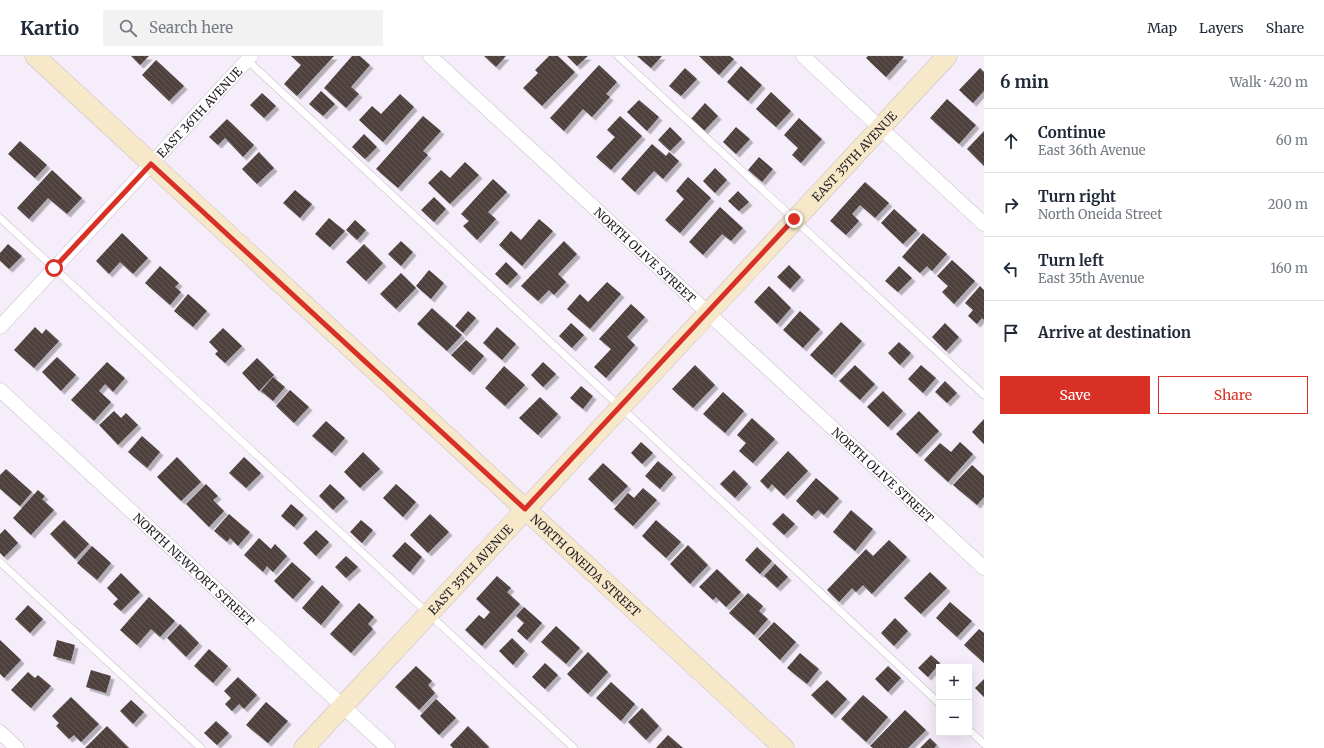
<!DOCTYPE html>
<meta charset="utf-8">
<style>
body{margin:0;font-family:Merriweather,serif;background:#f2f2f3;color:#1f2937}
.controls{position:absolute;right:12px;bottom:12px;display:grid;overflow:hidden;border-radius:0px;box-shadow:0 4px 16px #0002}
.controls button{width:36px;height:36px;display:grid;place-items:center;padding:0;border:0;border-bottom:1px solid #e0e1e3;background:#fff;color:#1f2937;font:20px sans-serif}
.stop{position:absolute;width:12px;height:12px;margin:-9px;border:3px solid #d93025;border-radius:50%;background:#fff}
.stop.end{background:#d93025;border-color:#fff;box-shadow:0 1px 4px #0008}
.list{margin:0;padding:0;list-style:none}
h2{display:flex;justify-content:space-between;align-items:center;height:52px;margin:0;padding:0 16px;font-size:17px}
h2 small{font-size:13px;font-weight:400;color:#747a83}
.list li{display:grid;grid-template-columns:26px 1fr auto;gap:12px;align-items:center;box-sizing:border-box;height:64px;padding:0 16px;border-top:1px solid #e0e1e3}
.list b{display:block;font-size:15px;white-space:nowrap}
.list p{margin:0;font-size:13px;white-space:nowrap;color:#747a83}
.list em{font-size:13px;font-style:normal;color:#747a83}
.actions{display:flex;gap:8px;padding:12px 16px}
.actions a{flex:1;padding:9px 0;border:1px solid #d93025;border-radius:0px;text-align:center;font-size:14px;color:#d93025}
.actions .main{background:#d93025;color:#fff}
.icon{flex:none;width:22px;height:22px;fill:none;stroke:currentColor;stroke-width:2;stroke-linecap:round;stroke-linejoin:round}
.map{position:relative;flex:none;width:984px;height:692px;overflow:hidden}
header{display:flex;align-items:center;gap:24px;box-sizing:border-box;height:56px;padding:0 20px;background:#fff;border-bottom:1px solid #e0e1e3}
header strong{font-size:19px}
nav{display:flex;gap:22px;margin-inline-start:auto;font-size:14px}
.search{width:280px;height:36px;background:#f2f2f3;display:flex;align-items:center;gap:10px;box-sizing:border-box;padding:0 14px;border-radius:0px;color:#747a83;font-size:15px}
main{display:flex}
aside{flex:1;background:#fff}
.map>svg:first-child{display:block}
.building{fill:url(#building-back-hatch);filter:url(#shadow)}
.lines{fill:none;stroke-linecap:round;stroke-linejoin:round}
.lane-casing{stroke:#c6beca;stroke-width:8}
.street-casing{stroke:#c6beca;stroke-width:15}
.secondary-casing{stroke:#c6beca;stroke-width:21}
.lane{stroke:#fff;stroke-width:7}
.street{stroke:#fff;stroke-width:14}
.secondary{stroke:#f7e8ca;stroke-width:20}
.route{stroke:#d93025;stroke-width:5}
.labels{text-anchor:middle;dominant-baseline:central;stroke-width:4;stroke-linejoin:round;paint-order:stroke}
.street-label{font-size:12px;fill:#231f24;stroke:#f5edfa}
</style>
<header>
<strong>Kartio</strong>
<div class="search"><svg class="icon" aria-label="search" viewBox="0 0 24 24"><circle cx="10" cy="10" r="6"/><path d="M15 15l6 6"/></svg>Search here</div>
<nav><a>Map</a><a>Layers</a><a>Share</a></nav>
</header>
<main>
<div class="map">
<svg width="984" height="692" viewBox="0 0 984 692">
<defs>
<pattern id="building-back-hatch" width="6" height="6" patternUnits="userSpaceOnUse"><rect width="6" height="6" fill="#4d403c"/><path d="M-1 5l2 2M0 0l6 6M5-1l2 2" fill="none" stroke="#635956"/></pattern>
<filter id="shadow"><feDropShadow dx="3.5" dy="3.5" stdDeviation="0" flood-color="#0004"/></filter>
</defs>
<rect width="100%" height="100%" fill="#f5edfa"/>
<path class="building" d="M131 0H149L140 9Z
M291 0H334L297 40 284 28 301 9Z
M352 0H360L370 9 351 31 359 38 346 52 324 32Z
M484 0H506L496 11Z
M549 0H558L575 16 542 50 523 32 538 17 535 14Z
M567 0H588L577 10Z
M637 0H662L651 12Z
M699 0H730L734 3 719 19Z
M868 0H902L904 1 886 21 866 2Z
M156 4 184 30 169 45 142 19Z
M599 9 617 26 606 38 610 41 592 61 583 53 564 75 550 62Z
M741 10 762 29 748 45 727 26Z
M685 12 697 23 681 40 669 30Z
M980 12 984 16V35L973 47 959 34Z
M321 35 335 48 323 60 309 48Z
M771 36 791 55 776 71 756 53Z
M262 37 276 50 264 62 250 49Z
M400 38 414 51 383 86 359 64 372 50 381 58Z
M947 43 976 69 959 88 930 62Z
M639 44 659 61 647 75 627 56Z
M705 47 718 60 703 76 690 64Z
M423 60 441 75 423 95 428 99 398 132 376 113Z
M620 60 642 80 611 114 596 101 615 81 607 74Z
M799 62 822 83 801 107 792 99 798 92 784 79Z
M227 63 254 89 243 101 225 82 218 89 209 81Z
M670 71 682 83 670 95 658 84Z
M736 71 750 83 736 98 723 86Z
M984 75V110L967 93Z
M364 78 377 91 365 103 352 91Z
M20 85 47 109 35 122 8 98Z
M652 88 666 100 669 96 679 105 663 123 654 115 635 136 621 123Z
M259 96 274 112 257 128 242 113Z
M759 101 773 113 762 126 748 114Z
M465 106 479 119 450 148 428 127 441 114 450 122Z
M715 112 727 124 715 137 703 125Z
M52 114 82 142 67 158 48 142 29 163 17 152Z
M688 121 711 142 680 177 665 164 684 143 676 135Z
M493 123 507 136 488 156 496 163 477 184 463 170 469 165 461 158Z
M865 126 889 147 875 162 860 149 852 158 859 165 846 179 830 165Z
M295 134 312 148 300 162 283 147Z
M738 135 749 146 739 155 728 145Z
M434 141 446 153 434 166 421 154Z
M720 151 743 172 731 185 722 178 703 199 689 186Z
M894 153 917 174 903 188 881 167Z
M329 162 345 175 330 191 315 178Z
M539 163 553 175 522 210 499 189 511 175 521 184Z
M355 164 366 174 357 184 346 174Z
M122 177 148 202 133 218 120 206 109 218 96 205Z
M923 177 947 198 932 215 927 210 920 217 902 201Z
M401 185 413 196 401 210 388 198Z
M564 185 577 198 558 218 566 226 554 239 549 234 538 245 521 230Z
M8 188 22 200 9 213 0 205V197Z
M364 188 383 207 366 225 346 206Z
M952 204 975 225 954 248 942 236 948 230 937 220Z
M506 206 518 218 507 229 495 218Z
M789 209 801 221 790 233 777 221Z
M160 210 179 227 175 231 181 236 170 249 145 227Z
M899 210 912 222 898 236 885 225Z
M429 214 444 227 431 243 416 230Z
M401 217 416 232 396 253 380 238Z
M607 226 621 238 590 273 567 253 580 238 588 246Z
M769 230 791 252 777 268 754 246Z
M980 230 984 234V264L982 262 977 268 968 260 973 254 965 247Z
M188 238 207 255 193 271 174 255Z
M631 248 645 261 627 281 635 289 606 322 594 311 611 293 599 283Z
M432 252 462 279 447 295 417 268Z
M468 255 476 262 463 277 455 270Z
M800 255 820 273 803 292 783 274Z
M841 266 862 285 832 319 810 299Z
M571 267 584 279 572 292 559 280Z
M945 267 959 281 946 295 932 281Z
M35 271 42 278 46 273 59 285 34 312 14 294Z
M497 271 516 288 502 304 483 287Z
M223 272 242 290 225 307 215 298 218 295 209 286Z
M466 284 484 300 470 316 451 299Z
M899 286 911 297 900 309 888 297Z
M57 301 76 319 61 335 42 316Z
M257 302 274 319 259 335 242 317Z
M107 306 125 322 113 336 105 328 99 335 111 346 94 365 71 344Z
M543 306 556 318 543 331 531 319Z
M695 309 715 329 693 352 672 333Z
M855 309 875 328 860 344 839 325Z
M921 309 936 322 923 337 908 323Z
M504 310 525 329 505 350 485 332Z
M273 321 285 331 273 345 261 335Z
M945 325 957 337 947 347 935 336Z
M581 330 593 340 583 353 570 342Z
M290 334 309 351 294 367 276 350Z
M883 335 903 355 888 371 867 351Z
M723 336 744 355 725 377 703 358Z
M540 341 558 358 538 379 519 362Z
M114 355 121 362 126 357 138 369 118 389 99 369Z
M919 355 939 375 917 398 896 378Z
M752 362 775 383 753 407 739 395 746 387 737 379Z
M984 363V388L972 376Z
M326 365 345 382 332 397 312 380Z
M142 380 160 396 147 412 128 396Z
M641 386 653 397 642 408 631 397Z
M960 386 973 398 948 426 924 404 940 387 951 396Z
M788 395 808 415 784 440 772 428 768 433 760 425Z
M363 396 380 413 360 432 344 416Z
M177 401 201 426 181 445 157 421Z
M244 401 261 417 246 432 229 417Z
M658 405 673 418 660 433 645 420Z
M603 407 628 430 612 446 588 423Z
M972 409 984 420V441L977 449 953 429Z
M6 413 32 436 20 450 0 433V419Z
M734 414 748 428 735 442 720 428Z
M816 422 839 442 824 459 818 454 812 460 796 445Z
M206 428 218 440 213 444 224 455 209 471 186 448Z
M330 428 345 442 333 454 319 440Z
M396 428 416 446 403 461 383 442Z
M643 432 657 444 633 470 614 453 628 437 634 442Z
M38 434 45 440 42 443 54 454 31 479 13 462Z
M291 448 304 459 294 471 281 460Z
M851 454 873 473 855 495 833 476Z
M783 457 795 468 784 479 772 468Z
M229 458 250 476 238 490 230 482 227 486 214 475Z
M430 458 449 476 428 497 410 479Z
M64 464 89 488 75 503 50 478Z
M361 464 373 474 362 487 350 476Z
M656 464 681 486 666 502 642 480Z
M5 473 18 487 4 501 0 497V478Z
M316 474 329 486 316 500 303 487Z
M259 482 271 493 275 488 287 500 273 516 267 510 263 516 244 499Z
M889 484 907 501 872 538 863 529 856 536 852 532 839 546 827 534 866 493 873 500Z
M405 486 422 501 410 516 392 500Z
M688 489 708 509 690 528 670 508Z
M92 490 111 507 97 524 77 507Z
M757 491 772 505 760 518 745 504Z
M346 500 358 511 346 522 335 511Z
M292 506 311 523 293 543 274 525Z
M775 508 788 521 777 532 764 520Z
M717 513 741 536 726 551 716 541 713 544 699 531Z
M930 516 947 532 921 558 904 542Z
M121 517 140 536 121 555 113 548 118 543 107 532Z
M497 520 511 532 507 536 520 548 482 590 465 574 479 559 484 563 490 556 476 543Z
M322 529 340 546 321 569 302 552Z
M748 537 763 550 759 555 768 563 754 579 729 557Z
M149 541 175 565 160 581 151 573 137 589 120 574Z
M950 546 972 565 957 581 936 562Z
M359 547 374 561 368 568 373 573 351 597 330 578Z
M28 549 43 563 30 577 15 563Z
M524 551 542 567 527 584 517 575 524 567 516 560Z
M895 562 908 575 894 590 881 577Z
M774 566 796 586 780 604 758 583Z
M180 568 199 587 186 601 167 582Z
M556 570 580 592 566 608 541 586Z
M979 573 984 577V607L964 589Z
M512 582 525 595 513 609 499 595Z
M0 584 21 604 4 622 0 618Z
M57 584 75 589 71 605 53 600Z
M209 593 228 610 213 627 194 610Z
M588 596 608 616 588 638 567 618Z
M800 597 819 613 807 628 787 612Z
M931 599 940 607 928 621 918 612Z
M545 607 558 619 545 633 532 621Z
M416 610 432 625 428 629 435 637 419 654 395 631Z
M888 610 901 622 888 636 875 623Z
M91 614 111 620 106 637 86 631Z
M28 616 35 622 38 619 51 630 31 652 11 634Z
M238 621 257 639 244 653 239 648 232 655 225 648 231 642 224 635Z
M984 623V641L975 632Z
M827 624 847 643 832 659 811 639Z
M611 626 635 648 621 665 596 642Z
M863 639 888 661 866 686 841 663Z
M71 641 99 668 81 686 74 679 69 683 56 670 59 667 52 660Z
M436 643 456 662 439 679 420 660Z
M131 644 144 656 133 668 120 655Z
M266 646 288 665 268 687 246 669Z
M642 652 659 670 646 684 628 666Z
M905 654 926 674 908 692H873L870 690Z
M216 665 229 677 217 689 204 677Z
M107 670 129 692H85Z
M468 670 489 691 488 692H453L450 689Z
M668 679 683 692H656Z
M930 682 937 689 934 692H920Z"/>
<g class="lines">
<g class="lane-casing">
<path id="lane" d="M618 0 984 339
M246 3 939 647
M0 162 574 692
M0 506 201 692
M969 674 984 688"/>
</g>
<g class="street-casing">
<g id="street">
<path id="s1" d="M430 0 984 512"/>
<path d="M803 0 984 168"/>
<path id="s2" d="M0 271 251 0"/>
<path id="s3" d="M0 334 388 692"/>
<path d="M0 676 17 692"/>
</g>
</g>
<g class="secondary-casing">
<g id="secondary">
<path id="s4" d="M35 0 784 692"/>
<path id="s5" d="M304 692 947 0"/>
</g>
</g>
<use href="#lane" class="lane"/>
<use href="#street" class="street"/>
<use href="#secondary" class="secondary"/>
</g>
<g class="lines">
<path class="route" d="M54 212 151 108 525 453 794 163"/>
</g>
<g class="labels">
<g class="street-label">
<text stroke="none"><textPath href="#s2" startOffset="293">EAST 36TH AVENUE</textPath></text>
<text stroke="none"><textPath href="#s5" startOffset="808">EAST 35TH AVENUE</textPath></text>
<text stroke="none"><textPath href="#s1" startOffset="293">NORTH OLIVE STREET</textPath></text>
<text stroke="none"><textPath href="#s1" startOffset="617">NORTH OLIVE STREET</textPath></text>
<text stroke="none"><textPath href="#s4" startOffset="750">NORTH ONEIDA STREET</textPath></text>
<text stroke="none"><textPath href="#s3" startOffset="264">NORTH NEWPORT STREET</textPath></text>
<text stroke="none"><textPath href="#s5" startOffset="244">EAST 35TH AVENUE</textPath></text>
</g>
</g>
</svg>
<div class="controls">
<button>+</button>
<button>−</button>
</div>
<div class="stop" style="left:54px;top:212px"></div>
<div class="stop end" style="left:794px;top:163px"></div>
</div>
<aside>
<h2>6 min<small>Walk · 420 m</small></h2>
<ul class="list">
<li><svg class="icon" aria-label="ahead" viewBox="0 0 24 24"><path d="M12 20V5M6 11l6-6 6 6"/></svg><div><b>Continue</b><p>East 36th Avenue</p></div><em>60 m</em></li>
<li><svg class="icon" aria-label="right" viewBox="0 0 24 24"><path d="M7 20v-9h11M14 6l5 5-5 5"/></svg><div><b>Turn right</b><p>North Oneida Street</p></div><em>200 m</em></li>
<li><svg class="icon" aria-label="left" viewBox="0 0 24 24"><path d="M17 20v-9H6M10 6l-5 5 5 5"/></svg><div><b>Turn left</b><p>East 35th Avenue</p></div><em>160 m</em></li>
<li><svg class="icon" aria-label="arrive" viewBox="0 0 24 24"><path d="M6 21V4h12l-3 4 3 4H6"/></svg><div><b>Arrive at destination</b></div></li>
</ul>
<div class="actions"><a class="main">Save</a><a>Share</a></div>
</aside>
</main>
